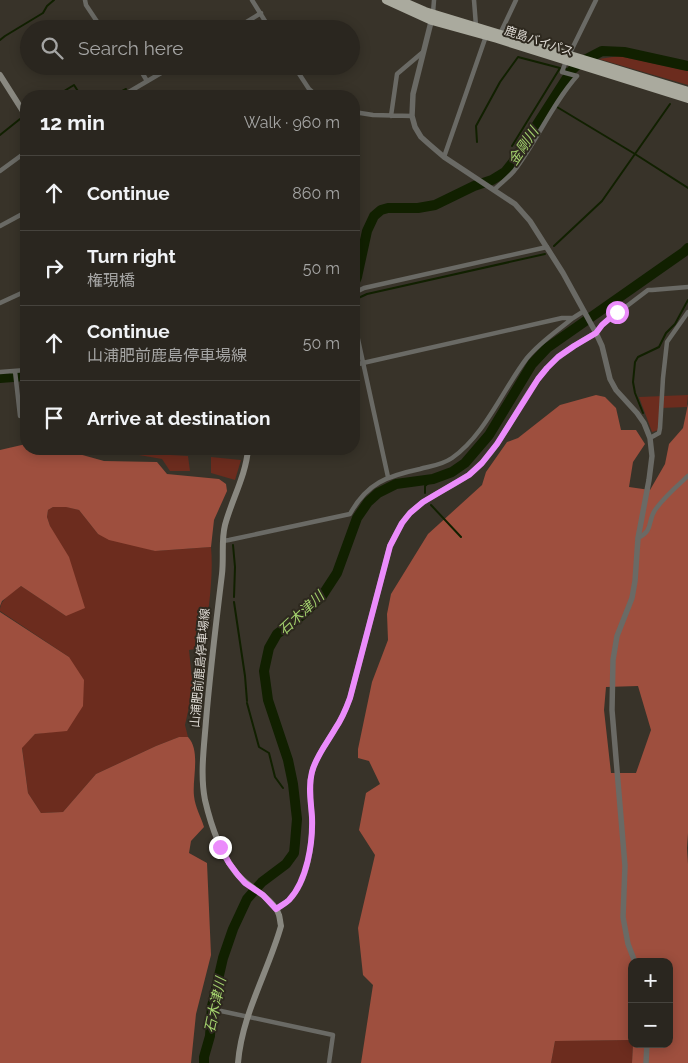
<!DOCTYPE html>
<meta charset="utf-8">
<style>
body{margin:0;font-family:Raleway,"Noto Sans JP",sans-serif;background:#322e28;color:#f1f3f6}
.controls{position:absolute;right:15px;bottom:15px;display:grid;overflow:hidden;border-radius:10px;box-shadow:0 2px 12px #0003}
.controls button{width:45px;height:45px;display:grid;place-items:center;padding:0;border:0;border-bottom:1px solid #46433d;background:#2a261f;color:#f1f3f6;font:25px sans-serif}
.stop{position:absolute;width:15px;height:15px;margin:-11px;border:4px solid #eb8cfb;border-radius:50%;background:#fff}
.stop.end{background:#eb8cfb;border-color:#fff;box-shadow:0 1px 5px #0008}
.list{margin:0;padding:0;list-style:none}
h2{display:flex;justify-content:space-between;align-items:center;height:65px;margin:0;padding:0 20px;font-size:21px}
h2 small{font-size:16px;font-weight:400;color:#a5a5a4}
.list li{display:grid;grid-template-columns:32px 1fr auto;gap:15px;align-items:center;box-sizing:border-box;height:75px;padding:0 20px;border-top:1px solid #46433d}
.list b{display:block;font-size:19px;white-space:nowrap}
.list p{margin:0;font-size:16px;white-space:nowrap;color:#a5a5a4}
.list em{font-size:16px;font-style:normal;color:#a5a5a4}
.icon{flex:none;width:28px;height:28px;fill:none;stroke:currentColor;stroke-width:2;stroke-linecap:round;stroke-linejoin:round}
.map{position:relative;flex:none;width:688px;height:1063px;overflow:hidden}
.search{position:absolute;background:#2a261f;box-shadow:0 2px 12px #0003;left:20px;top:20px;width:340px;height:55px;display:flex;align-items:center;gap:12px;box-sizing:border-box;padding:0 18px;border-radius:28px;color:#a5a5a4;font-size:19px}
.panel{position:absolute;background:#2a261f;box-shadow:0 2px 12px #0003;left:20px;top:90px;width:340px;height:365px;border-radius:20px}
.map>svg:first-child{display:block}
.green{fill:#6c2c1e}
.forest{fill:#9e4f3e;fill-rule:evenodd}
.lines{fill:none;stroke-linecap:round;stroke-linejoin:round}
.stream{stroke:#112000;stroke-width:2}
.river{stroke:#112000;stroke-width:10}
.minor{stroke:#6a6a65;stroke-width:4.5}
.tertiary{stroke:#6a6a65;stroke-width:5.5}
.secondary{stroke:#898880;stroke-width:6}
.trunk{stroke:#aaaa9e;stroke-width:8}
.route{stroke:#eb8cfb;stroke-width:6}
.labels{text-anchor:middle;dominant-baseline:central;stroke-width:4;stroke-linejoin:round;paint-order:stroke}
.street-label{font-size:12px;fill:#dfdbd5;stroke:#2e291f}
.water-label{font-size:14px;font-style:italic;fill:#a3d16d;stroke:#2e291f}
</style>
<div class="map">
<svg width="688" height="1063" viewBox="0 0 688 1063">
<rect width="100%" height="100%" fill="#383329"/>
<path class="green" d="M619 56 688 71V85L599 59Z
M688 395 687 407 660 408 659 430 652 432 639 397Z
M132 449H169L171 455 188 456 190 471H170L162 459 133 454Z
M211 457 241 460 235 480 211 473Z
M53 507H67L79 510 98 534 155 551 211 547C214 580 207 614 205 647L189 650 193 689 185 725 188 737H179L156 746 96 774 63 812 41 813 28 793 22 747 35 734 67 730 69 657 0 611C0 599 12 593 21 586L66 616 50 526 47 517 48 510Z
M632 1040V1044H633L632 1063H551L555 1041Z"/>
<path class="forest" d="M596 395 605 397 616 408 621 430H636L645 444 633 462 629 487 650 490 665 464 669 444 683 428 688 404V833L687 848 688 864V1063H632L633 1044H669V962H632V1040L555 1041 551 1063H361L373 985 363 975 358 928 375 855 359 830 366 793 380 784 369 761 358 758V749L372 682 388 640 387 614 391 594 428 534 482 485 486 472 507 442 518 438 560 405ZM638 686 651 730 636 773H611L604 710 606 687Z
M26 444V449H34L36 451 61 449 104 461 157 462 167 474 219 479 226 484 227 491 214 520 211 547 155 551 109 540 98 534 79 510 66 507H53L48 510 47 517 50 526 69 557 85 608 66 616 21 586 2 601 0 606V450Z
M0 612 69 657 84 680 83 706 67 731 35 734 22 748 28 793 41 813 63 812 96 774 156 746 179 737H188C201 751 192 779 194 796 195 807 201 817 204 827L191 841 189 853 207 863 211 955 196 1014 191 1063H0Z"/>
<g class="lines">
<path class="stream" d="M0 40 5 36 43 13 47 6 54 0
M566 69 572 70
M56 96 74 85 81 96
M113 96 126 89
M557 107 635 154 688 188
M0 135 20 119
M477 142 476 126 500 82 518 57 560 68 512 146
M554 246 602 201 670 104
M354 300 367 294 545 254
M643 413 635 393 633 382 635 362 638 357 659 347 666 333 675 324 688 300
M425 493V486L433 479
M431 505 461 537
M233 545 235 567 234 597
M234 602 245 676 247 701
M247 703 259 747 269 753 275 777 283 788"/>
<path class="river" d="M354 284 357 277 367 231 374 216 381 210 388 208H418L435 205 474 186 492 180 505 172 513 162 572 70 579 63 602 51 624 52 683 65 688 66
M0 378 26 376
M204 1063V1057L210 1036 212 1006 223 958 233 929 247 899 262 882 286 864 294 853 295 843 297 819 293 784 288 760 268 700 264 671 269 648 277 634 301 616 322 596 337 573 357 518 368 502 378 493 396 484 433 479 452 472 465 463 489 435 532 364 547 348 684 252 688 248"/>
<path class="minor" d="M85 0 86 5 102 29
M252 0 270 29
M474 0 476 26
M433 13 434 0
M235 29 261 13
M500 34 516 0
M569 55 596 0
M138 66 147 81
M294 66 309 89 317 96
M122 96 173 66
M354 112 373 115 412 116
M391 116 397 74 423 52
M444 157 486 36
M0 171 26 152
M494 190C501 183 508 178 514 171 537 141 552 104 577 76L562 72 566 61
M0 226 26 212
M354 293 364 288 547 247
M0 303 26 291
M354 321 388 477
M596 333 602 325 648 290H652L688 287
M354 365 562 318H573L584 311
M15 371 20 416H26
M0 372 26 370
M650 438 659 433 660 428 663 378 667 342 688 312
M638 538C654 530 647 522 655 510 664 497 677 486 688 476
M223 541 229 540 350 514C367 483 387 476 420 469 431 466 442 465 452 458 485 435 503 389 527 358 540 342 557 331 573 318
M221 1011 333 1035 329 1063"/>
<path class="tertiary" d="M432 18 413 94 412 116 415 127 421 137 430 145 444 157 515 204 530 221 563 273 596 333 602 346 610 379 616 390 637 413 644 423 650 438 652 456 649 480 638 538 635 581 632 598 617 636 613 660 612 710 625 866 623 917 628 944 635 962
M276 909C280 906 285 904 289 900 308 881 313 843 312 817 311 802 308 787 312 772 316 756 327 743 335 729 342 719 346 709 350 698L390 546C396 534 401 522 410 513 431 492 462 485 482 463 508 435 521 397 547 368 561 353 579 343 596 333
M646 1063 647 1044"/>
<path class="secondary" d="M0 75 26 116
M238 1063C242 1014 268 972 281 926 280 922 280 918 279 915 274 898 247 887 236 873 220 852 211 826 205 800 200 775 204 747 206 721 210 672 216 623 222 574 224 557 221 541 225 525 232 499 246 475 248 449"/>
<path class="trunk" d="M386 0 432 21 497 39 688 99
M400 0 425 11 688 91"/>
</g>
<g class="lines">
<path class="route" d="M220 847 229 863 238 875 245 883 263 895 276 909C280 906 285 904 289 900 307 881 313 843 312 817 311 802 308 787 312 772 316 756 327 743 335 729 342 719 346 709 350 698L390 546 402 523 410 513 423 502 469 475 482 463 497 444 538 379 547 368 558 357 574 346 596 333 602 325 617 312"/>
</g>
<g class="labels">
<g class="street-label">
<text transform="translate(539 41) rotate(18)">鹿島バイパス</text>
<text transform="translate(200 668) rotate(-85)">山浦肥前鹿島停車場線</text>
</g>
<g class="water-label">
<text transform="translate(523 146) rotate(-56)">金剛川</text>
<text transform="translate(301 613) rotate(-43)">石木津川</text>
<text transform="translate(215 1005) rotate(-78)">石木津川</text>
</g>
</g>
</svg>
<div class="controls">
<button>+</button>
<button>−</button>
</div>
<div class="stop" style="left:617px;top:312px"></div>
<div class="stop end" style="left:220px;top:847px"></div>
<div class="search"><svg class="icon" aria-label="search" viewBox="0 0 24 24"><circle cx="10" cy="10" r="6"/><path d="M15 15l6 6"/></svg>Search here</div>
<section class="panel">
<h2>12 min<small>Walk · 960 m</small></h2>
<ul class="list">
<li><svg class="icon" aria-label="ahead" viewBox="0 0 24 24"><path d="M12 20V5M6 11l6-6 6 6"/></svg><div><b>Continue</b></div><em>860 m</em></li>
<li><svg class="icon" aria-label="right" viewBox="0 0 24 24"><path d="M7 20v-9h11M14 6l5 5-5 5"/></svg><div><b>Turn right</b><p>権現橋</p></div><em>50 m</em></li>
<li><svg class="icon" aria-label="ahead" viewBox="0 0 24 24"><path d="M12 20V5M6 11l6-6 6 6"/></svg><div><b>Continue</b><p>山浦肥前鹿島停車場線</p></div><em>50 m</em></li>
<li><svg class="icon" aria-label="arrive" viewBox="0 0 24 24"><path d="M6 21V4h12l-3 4 3 4H6"/></svg><div><b>Arrive at destination</b></div></li>
</ul>
</section>
</div>
